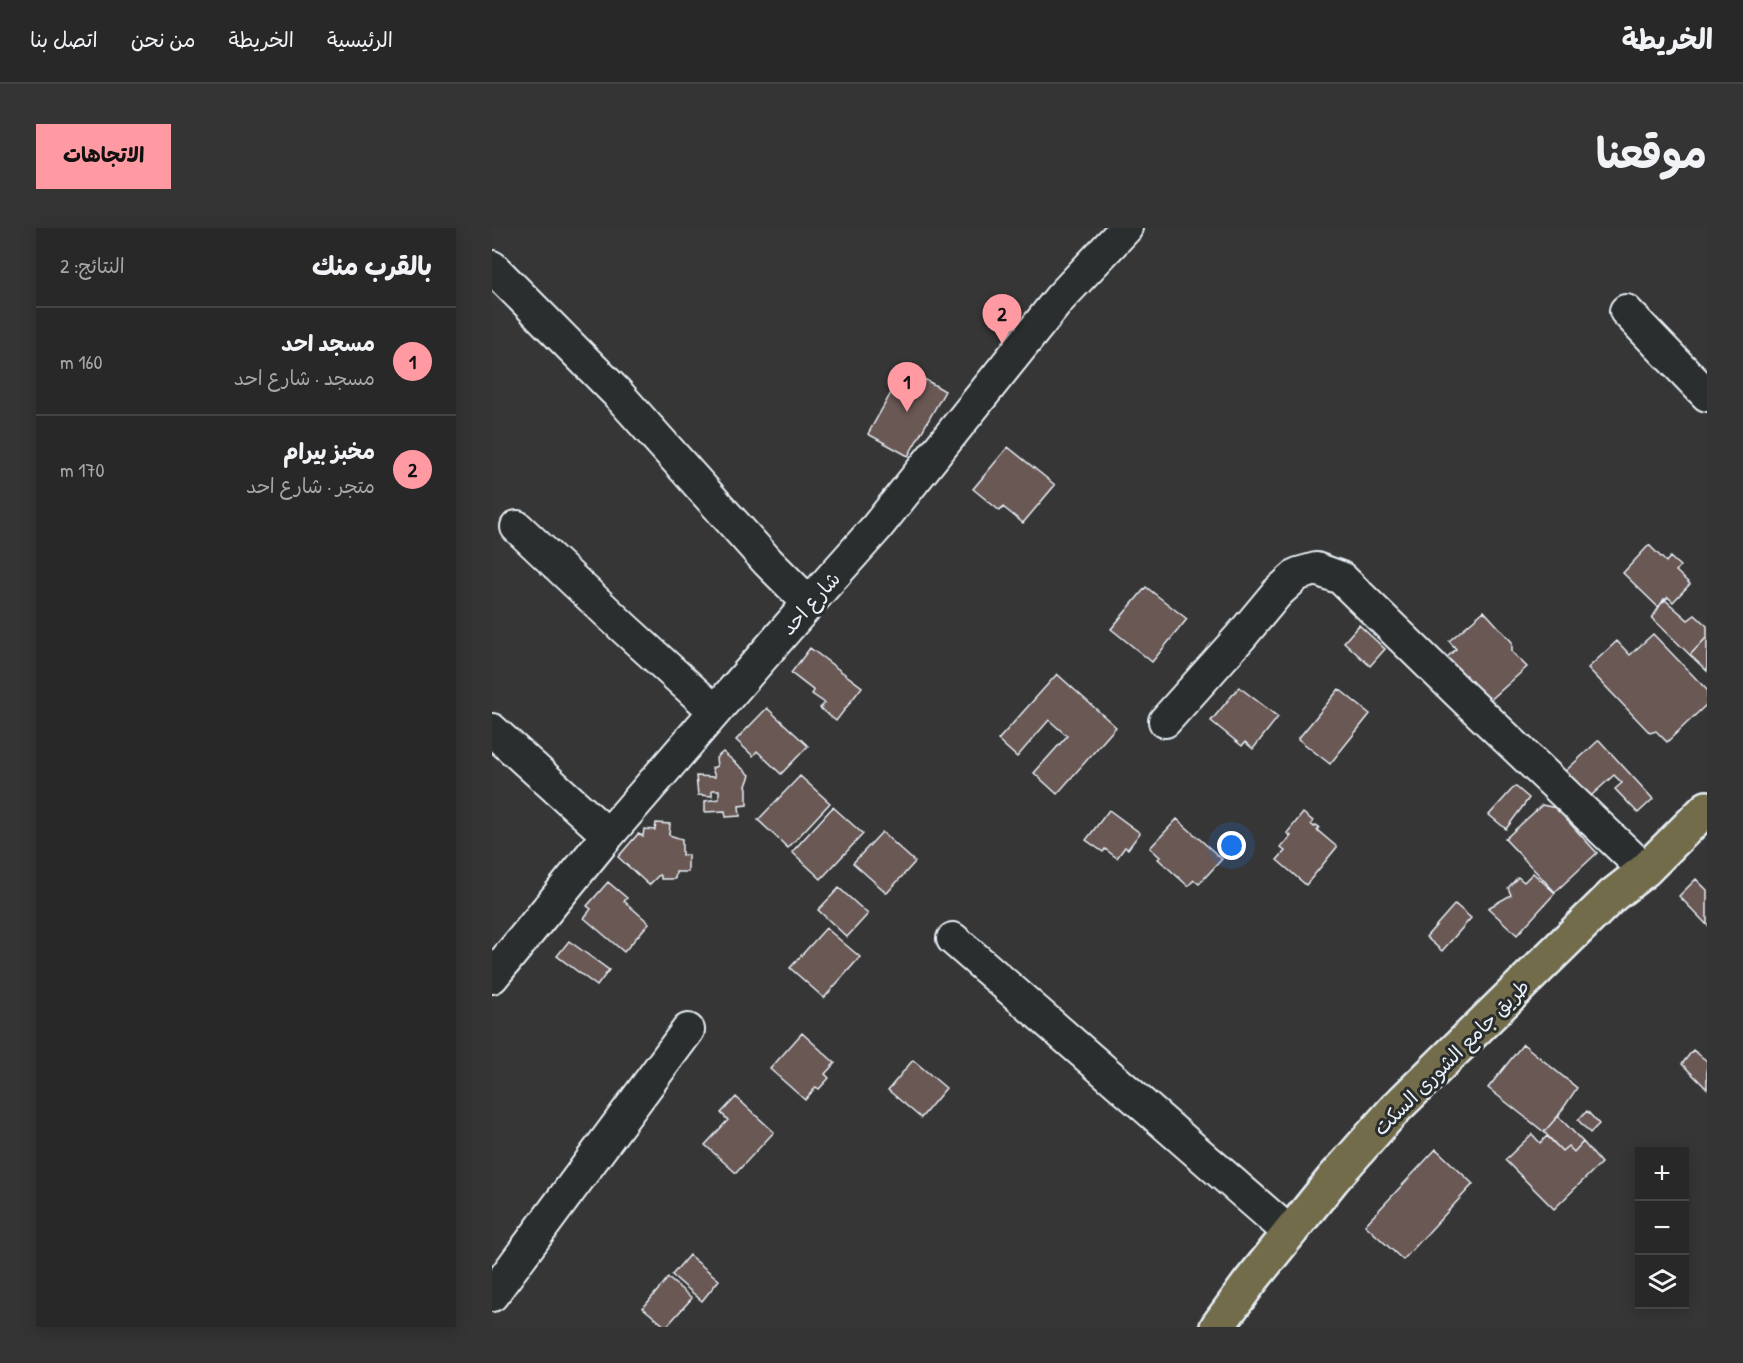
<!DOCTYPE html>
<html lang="ar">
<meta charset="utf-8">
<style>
body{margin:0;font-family:"Patrick Hand","Playpen Sans Arabic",sans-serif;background:#353434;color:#f1f3f6;direction:rtl}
.controls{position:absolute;right:18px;bottom:18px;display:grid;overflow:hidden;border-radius:0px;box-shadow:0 3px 15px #0003}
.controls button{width:54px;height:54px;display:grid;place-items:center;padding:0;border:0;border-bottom:2px solid #454445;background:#292828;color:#f1f3f6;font:30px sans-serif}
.you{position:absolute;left:740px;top:618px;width:21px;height:21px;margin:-15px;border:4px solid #fff;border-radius:50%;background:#1a73e8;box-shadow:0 0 0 9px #1a73e833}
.badge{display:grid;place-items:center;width:39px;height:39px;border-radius:50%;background:#ff9aa2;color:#111;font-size:20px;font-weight:700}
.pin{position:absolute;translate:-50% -50px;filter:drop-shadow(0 2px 3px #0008)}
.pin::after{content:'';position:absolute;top:32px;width:21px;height:18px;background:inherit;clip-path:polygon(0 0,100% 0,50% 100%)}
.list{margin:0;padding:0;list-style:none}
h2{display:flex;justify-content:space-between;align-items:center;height:78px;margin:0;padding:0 24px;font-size:26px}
h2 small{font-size:20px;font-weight:400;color:#a5a6a8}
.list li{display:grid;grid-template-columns:39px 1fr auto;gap:18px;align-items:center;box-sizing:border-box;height:108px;padding:0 24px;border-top:2px solid #454445}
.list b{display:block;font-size:22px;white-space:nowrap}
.list p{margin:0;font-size:20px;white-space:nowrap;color:#a5a6a8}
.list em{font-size:20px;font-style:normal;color:#a5a6a8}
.icon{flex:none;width:33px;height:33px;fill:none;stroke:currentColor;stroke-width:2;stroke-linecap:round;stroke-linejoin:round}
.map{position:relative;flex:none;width:1215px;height:1099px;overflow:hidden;direction:ltr;border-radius:0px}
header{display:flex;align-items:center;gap:36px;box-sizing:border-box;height:84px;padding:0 30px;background:#292828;border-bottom:2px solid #454445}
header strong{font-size:28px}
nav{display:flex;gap:33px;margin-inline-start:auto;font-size:21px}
.intro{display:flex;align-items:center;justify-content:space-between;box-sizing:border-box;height:144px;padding:0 36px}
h1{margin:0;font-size:42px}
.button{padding:15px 27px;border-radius:0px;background:#ff9aa2;color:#111;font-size:21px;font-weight:700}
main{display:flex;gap:36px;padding:0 36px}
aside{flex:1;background:#292828;border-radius:0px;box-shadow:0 3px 15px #0003}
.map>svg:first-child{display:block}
.building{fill:#6a5855;stroke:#e8f1f8;stroke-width:1.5}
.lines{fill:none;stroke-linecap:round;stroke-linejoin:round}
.minor-casing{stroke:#e8f1f8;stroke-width:36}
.major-casing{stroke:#e8f1f8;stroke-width:38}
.minor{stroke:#2a2d2e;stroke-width:32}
.major{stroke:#736c4b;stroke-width:33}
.labels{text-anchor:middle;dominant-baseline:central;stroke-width:6;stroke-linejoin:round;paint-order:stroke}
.street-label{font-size:20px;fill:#e8f1f8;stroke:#2a2d2e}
</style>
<header>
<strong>الخريطة</strong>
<nav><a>الرئيسية</a><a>الخريطة</a><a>من نحن</a><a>اتصل بنا</a></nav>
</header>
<div class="intro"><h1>موقعنا</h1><a class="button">الاتجاهات</a></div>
<main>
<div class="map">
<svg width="1215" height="1099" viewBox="0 0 1215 1099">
<rect width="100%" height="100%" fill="#373636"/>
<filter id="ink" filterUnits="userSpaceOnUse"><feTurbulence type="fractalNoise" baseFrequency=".0167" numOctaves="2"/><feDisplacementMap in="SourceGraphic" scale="12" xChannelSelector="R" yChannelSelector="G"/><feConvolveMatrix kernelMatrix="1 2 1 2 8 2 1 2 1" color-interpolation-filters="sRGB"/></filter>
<g filter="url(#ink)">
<path class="building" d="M413 140 453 163 416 228 376 206Z
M516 219 563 257 531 295 511 279 508 283 481 261Z
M1157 317 1174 334 1178 329 1188 338 1184 343 1198 356 1181 374 1176 369 1166 379 1131 345Z
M654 359 695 391 660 434 619 401Z
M1172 371 1196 392 1203 387 1215 398V409L1198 427 1160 390Z
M992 383 1020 414V424L1035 439 994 476 953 431 964 421 957 413Z
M867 397 893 421 878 438 852 414Z
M1161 406 1215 462V476L1175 514 1164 503 1158 505 1096 440 1125 413 1138 427Z
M1215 409V443L1198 427Z
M318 420 370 459 344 493 328 480 333 475 320 466 322 463 299 445Z
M565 446 624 499 565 566 542 545 575 508 557 492 525 529 506 512Z
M747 459 786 489 761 521 753 514 750 518 719 493Z
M847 461 878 486 838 536 806 511Z
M275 480 316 518 289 546 265 523 261 528 244 512Z
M1107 512 1161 571 1146 585 1123 561 1130 555 1122 547 1091 575 1067 549Z
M231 524 258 547 254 558 255 560V577L247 578 248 588 234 589 233 583 213 584V573L227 571V562H220V568L206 567 204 548 223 549 220 540 225 538 224 530Z
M308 548 338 575 296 620 266 592Z
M1023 558 1037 570 1014 601 997 587Z
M1050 577 1064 580 1105 625 1063 664 1013 611Z
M341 579 371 606 329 651 300 624Z
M617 582 648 605 636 621 633 619 625 630 613 621 611 624 594 612Z
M811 585 821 593 819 596 822 599 824 597 827 599 825 602 845 619 814 657 785 632 793 623 789 620 799 608 795 605Z
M685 591 730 631 707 656 702 652 696 658 666 631 668 629 658 620Z
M164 595 178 596 177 607 190 611V627H196V644H184L183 651H169V648L167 647 157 657 126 629 146 606 151 608 152 601 163 602Z
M390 604 423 634 395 665 361 635Z
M1041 645 1063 665 1025 707 996 680 1019 667 1016 660 1026 649 1032 654Z
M1204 651 1215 662V697L1187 668Z
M116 654 135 670 132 673 157 695 132 724 92 690 99 681 95 678Z
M347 660 376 686 355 709 326 682Z
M963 676 979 690 950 723 934 709Z
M334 700 368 729 332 770 298 740Z
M77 713 117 742 105 758 65 728Z
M310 805 343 835 333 846 337 850 327 861 324 859 313 872 278 841Z
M1031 816 1085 860 1066 888 1052 904 996 860Z
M1201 822 1215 833V861L1190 836Z
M421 832 454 860 429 890 396 862Z
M244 869 282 904 244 945 213 917 236 892 229 885Z
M1095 883 1107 896 1098 905 1086 892Z
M1066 888 1091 914 1082 924 1076 918 1070 923 1052 904Z
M1040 906 1048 915 1055 908 1070 923 1076 918 1082 924 1091 914 1109 935 1062 981 1013 932Z
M944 921 981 956 911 1032 873 997Z
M197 1027 227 1052 210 1073 180 1047Z
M176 1050 200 1070 174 1099 151 1080Z"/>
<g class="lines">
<g class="minor-casing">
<path id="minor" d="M0 39 125 165 276 334 317 375
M1134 83 1215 167
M25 299 132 400 223 483
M673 493 750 407 785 365 806 346 824 341 849 350 967 465 1153 642
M0 502 116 607
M461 711 798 1005
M0 749 116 607 317 375 384 300 568 70 634 0
M0 1067 196 802"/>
</g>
<g class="major-casing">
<path id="major" d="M725 1099 758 1054 841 951 903 881 1121 667 1153 642 1215 580"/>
</g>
<use href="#minor" class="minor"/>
<use href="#major" class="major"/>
</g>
</g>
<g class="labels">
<g class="street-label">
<text transform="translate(318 375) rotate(-48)">شارع احد</text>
<text transform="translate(959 829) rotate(-45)">طريق جامع الشورى السكت</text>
</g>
</g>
</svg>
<div class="controls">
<button>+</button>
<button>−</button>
<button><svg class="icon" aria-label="layers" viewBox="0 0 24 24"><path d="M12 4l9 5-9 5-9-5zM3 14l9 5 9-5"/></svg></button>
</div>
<div class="you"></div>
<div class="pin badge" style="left:415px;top:184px">1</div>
<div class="pin badge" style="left:510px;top:116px">2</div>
</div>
<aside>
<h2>بالقرب منك<small>النتائج: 2</small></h2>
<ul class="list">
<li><span class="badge">1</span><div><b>مسجد احد</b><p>مسجد · شارع احد</p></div><em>160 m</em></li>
<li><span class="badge">2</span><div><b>مخبز بيرام</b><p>متجر · شارع احد</p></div><em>170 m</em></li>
</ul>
</aside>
</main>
